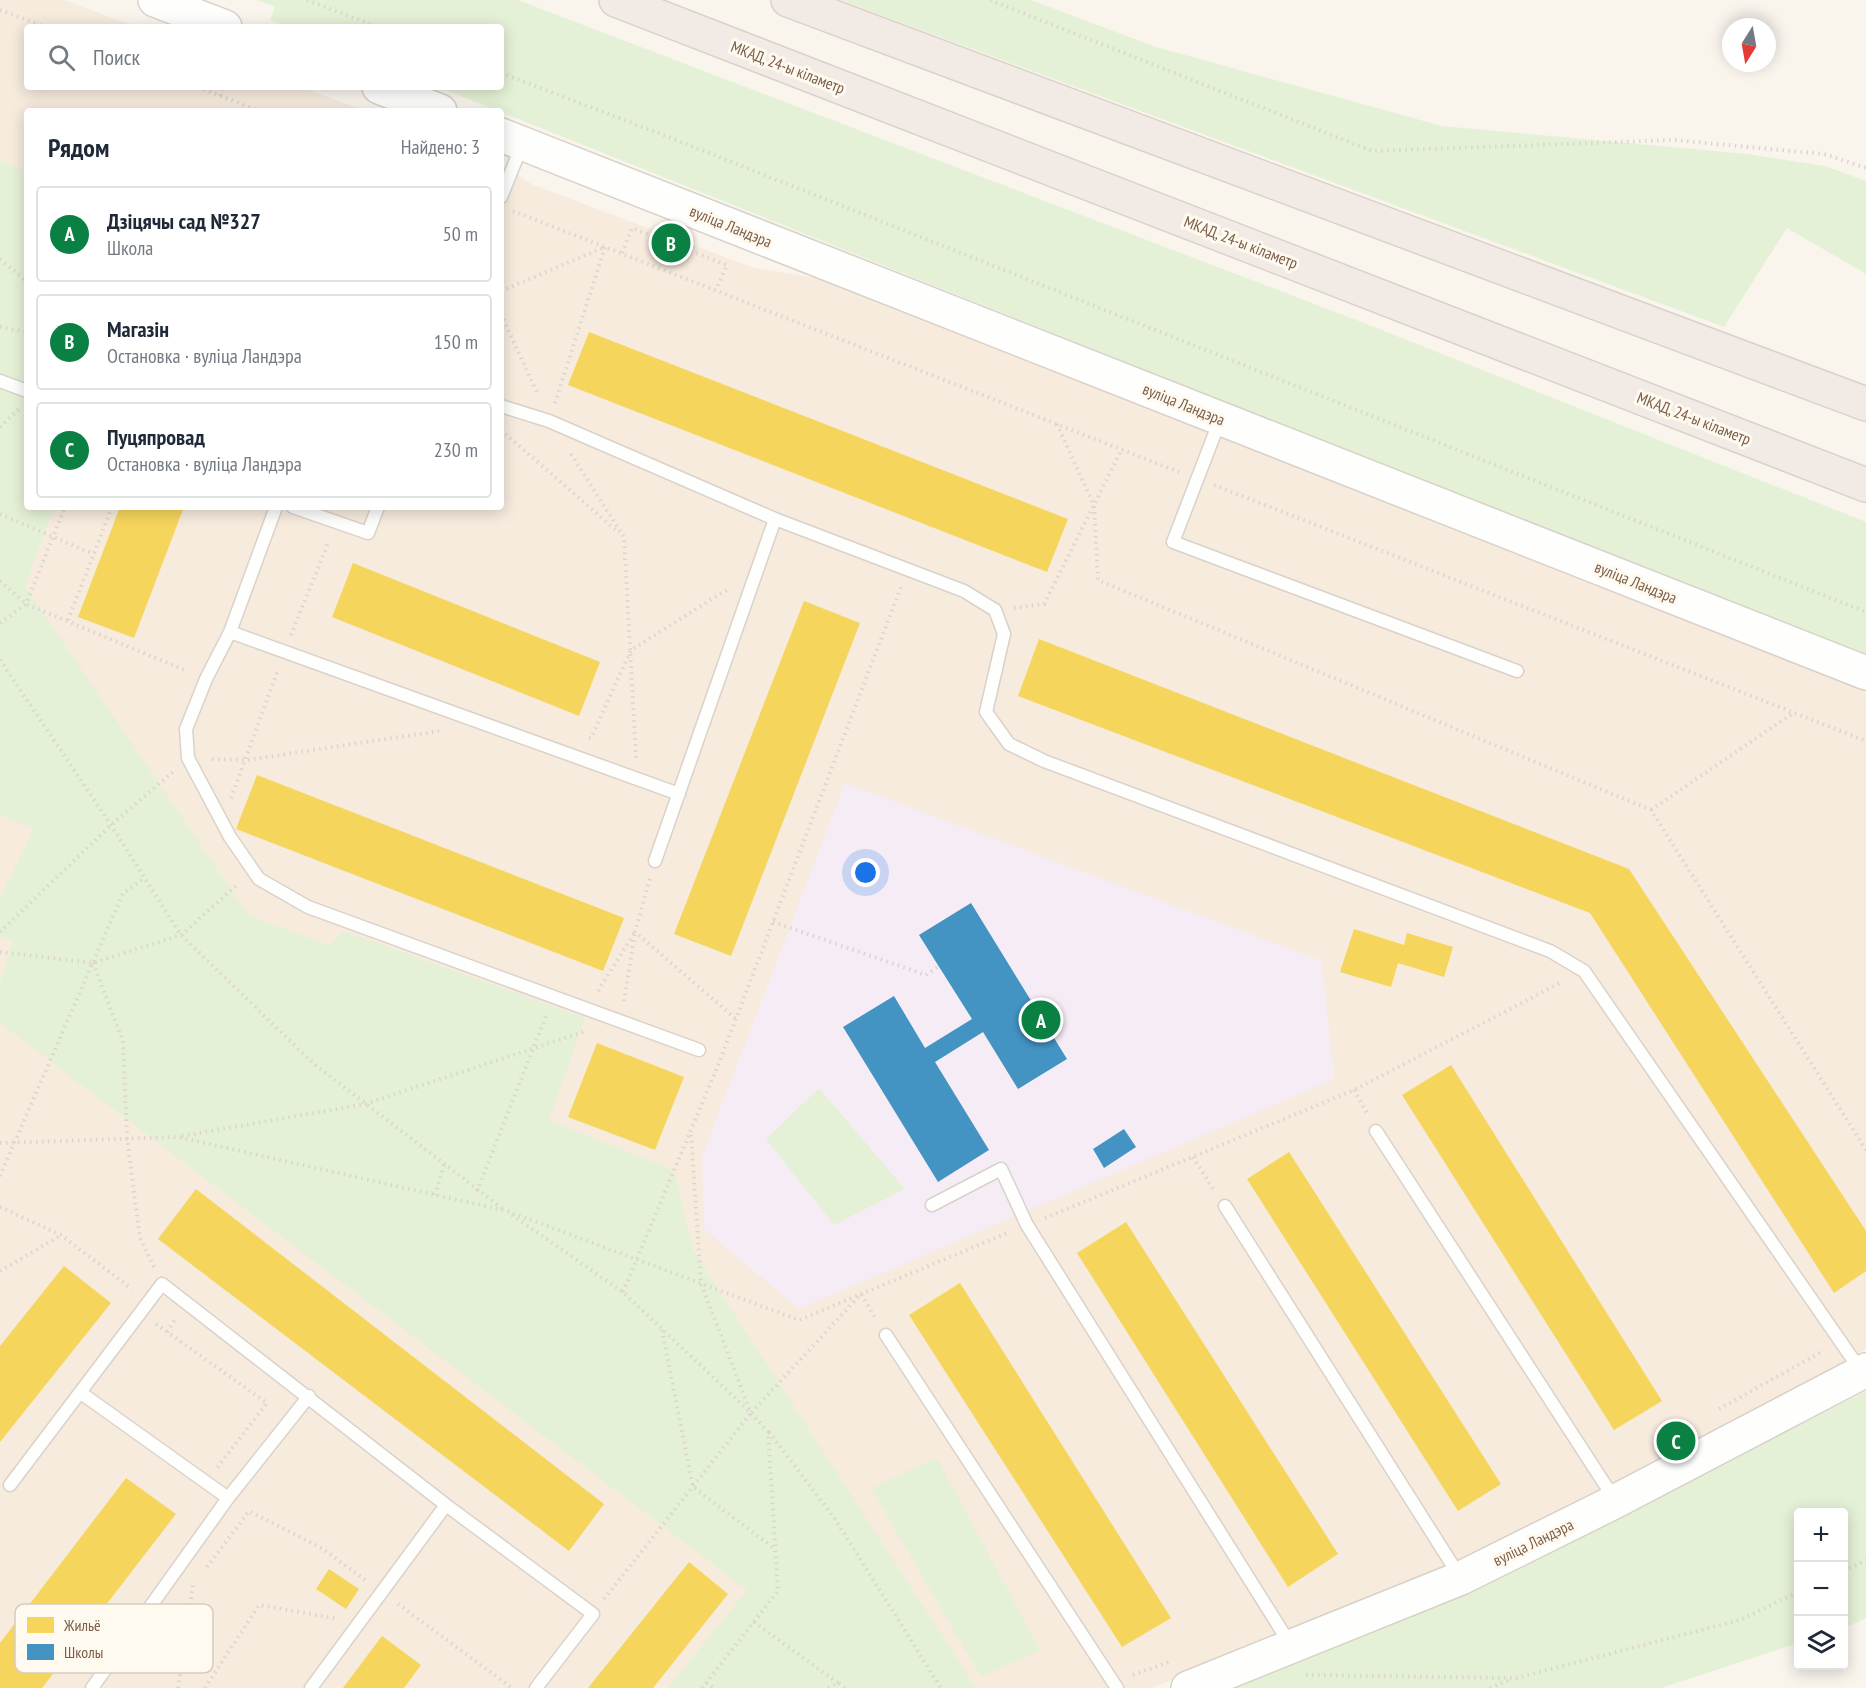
<!DOCTYPE html>
<html lang="ru">
<meta charset="utf-8">
<style>
body{margin:0;font-family:"PT Sans Narrow",sans-serif;background:#f6f6f7;color:#1f2937}
.controls{position:absolute;right:18px;bottom:18px;display:grid;overflow:hidden;border-radius:6px;box-shadow:0 3px 15px #0003}
.controls button{width:54px;height:54px;display:grid;place-items:center;padding:0;border:0;border-bottom:2px solid #e0e1e3;background:#fff;color:#1f2937;font:30px sans-serif}
.compass{position:absolute;left:1722px;top:18px;width:54px;height:54px;border-radius:50%;background:#fff;box-shadow:0 3px 15px #0003;rotate:191deg}
.you{position:absolute;left:866px;top:873px;width:21px;height:21px;margin:-15px;border:4px solid #fff;border-radius:50%;background:#1a73e8;box-shadow:0 0 0 9px #1a73e833}
.badge{display:grid;place-items:center;width:39px;height:39px;border-radius:50%;background:#0b8043;color:#fff;font-size:20px;font-weight:700}
.pin{position:absolute;translate:-50% -50%;border:3px solid #fff;box-shadow:0 2px 6px #0006}
.list{margin:0;padding:0;list-style:none}
h2{display:flex;justify-content:space-between;align-items:center;height:78px;margin:0;padding:0 24px;font-size:26px}
h2 small{font-size:20px;font-weight:400;color:#747a83}
.list li{display:grid;grid-template-columns:39px 1fr auto;gap:18px;align-items:center;box-sizing:border-box;height:96px;margin:0 12px 12px;padding:0 12px;border:2px solid #e0e1e3;border-radius:6px}
.list b{display:block;font-size:22px;white-space:nowrap}
.list p{margin:0;font-size:20px;white-space:nowrap;color:#747a83}
.list em{font-size:20px;font-style:normal;color:#747a83}
.icon{flex:none;width:33px;height:33px;fill:none;stroke:currentColor;stroke-width:2;stroke-linecap:round;stroke-linejoin:round}
.map{position:relative;flex:none;width:1866px;height:1688px;overflow:hidden}
.search{position:absolute;background:#fff;box-shadow:0 3px 15px #0003;left:24px;top:24px;width:480px;height:66px;display:flex;align-items:center;gap:15px;box-sizing:border-box;padding:0 21px;border-radius:6px;color:#747a83;font-size:22px}
.panel{position:absolute;background:#fff;box-shadow:0 3px 15px #0003;left:24px;top:108px;width:480px;height:402px;border-radius:6px}
.map>svg:first-child{display:block}
.residential{fill:#f6ebdd}
.education{fill:#f6ecf5}
.green{fill:#e5f1d6}
.homes{fill:#f6d55c}
.schools{fill:#4393c3}
.lines{fill:none;stroke-linecap:round;stroke-linejoin:round}
.lane-casing{stroke:#d9d2cb;stroke-width:15}
.secondary-casing{stroke:#d9d1c9;stroke-width:36}
.highway-casing{stroke:#dad1ca;stroke-width:36}
.path{stroke:#dcd4ce;stroke-width:4;stroke-dasharray:1.5 4.5;stroke-linecap:butt}
.lane{stroke:#fefefc;stroke-width:12}
.secondary{stroke:#fefefc;stroke-width:33}
.highway{stroke:#f2eae5;stroke-width:33}
.labels{text-anchor:middle;dominant-baseline:central;stroke-width:6;stroke-linejoin:round;paint-order:stroke}
.street-label{font-size:16px;fill:#7b5d49;stroke:#fffaf0}
.key{fill:#fffaf0;stroke:#d7cbbe;stroke-width:1.5}
.key-label{font-size:16px;fill:#7b5d49}
</style>
<div class="map">
<svg width="1866" height="1688" viewBox="0 0 1866 1688">
<rect width="100%" height="100%" fill="#f9f5ed"/>
<path class="residential" d="M0 0H64L137 27H27V87H300L366 111H27V507H501V163L531 184 754 268 828 280 1866 684V1349L1578 1507 1380 1595 1152 1688H0Z"/>
<path class="education" d="M845 783 1322 961 1334 1079 799 1309 704 1229 702 1156Z"/>
<path class="green" d="M257 0H518L1359 321 1866 522V659L438 87H501V27H288L270 20 275 7Z
M840 0H1031L1156 47 1442 126 1747 154 1825 166 1866 181V274L1787 228 1724 327Z
M0 161 27 172V507H54L25 586 249 916 329 945 343 931 585 1018 549 1120 674 1171 693 1250 976 1688H668L747 1590 0 1023V983L13 941 0 936V898L34 829 0 815Z
M819 1088 905 1189 834 1225 766 1139Z
M1866 1391V1618L1844 1628V1512H1798V1643L1661 1688H1224L1616 1517Z
M937 1458 1040 1650 981 1677 871 1488Z"/>
<path class="homes" d="M589 332 1068 519 1047 572 568 385Z
M120 507H184L134 638 78 617Z
M353 563 600 662 579 716 332 617Z
M804 601 860 623 731 956 674 934Z
M1039 639 1629 869 1866 1231V1271L1834 1293 1590 913 1018 696Z
M257 775 624 918 603 971 236 829Z
M1354 929 1404 945 1407 933 1453 947 1444 977 1398 963 1391 987 1340 972Z
M597 1043 684 1077 655 1150 568 1117Z
M1451 1065 1662 1401 1614 1430 1402 1095Z
M1289 1152 1501 1484 1458 1511 1247 1179Z
M196 1189 604 1504 569 1551 158 1239Z
M1126 1222 1338 1554 1288 1587 1077 1253Z
M64 1266 111 1303 0 1442V1346Z
M960 1283 1171 1618 1122 1647 909 1315Z
M126 1478 176 1514 42 1688H0V1643Z
M689 1562 728 1594 653 1688H588Z
M329 1569 359 1589 346 1609 316 1589Z
M382 1636 421 1665 404 1688H343Z"/>
<path class="schools" d="M971 903 1067 1059 1018 1089 983 1032 935 1062 989 1150 938 1182 843 1027 894 996 925 1048 972 1019 919 935Z
M1124 1129 1136 1147 1104 1168 1093 1149Z"/>
<g class="lines">
<g class="lane-casing">
<path id="lane" d="M501 197 522 145
M0 381 27 391
M501 406 549 421 775 519 964 591 995 610 1004 634 986 712 1009 744 1044 761 1550 951 1584 971 1861 1371
M1220 420 1173 542 1517 671
M276 507 230 632 206 679 186 729 188 758 230 837 259 879 308 907 699 1050
M293 507 368 533 378 507
M230 632 679 794
M655 861 775 519
M1376 1131 1615 1500
M932 1205 1001 1169 1027 1225 1290 1644
M1225 1206 1460 1577
M886 1335 1117 1688
M81 1393 228 1498
M10 1485 162 1284 446 1505 593 1614 536 1688
M92 1688 228 1498 309 1396
M311 1688 446 1505"/>
</g>
<g class="secondary-casing">
<path id="secondary" d="M155 0 225 27
M379 87 440 111
M501 135 1866 673
M1188 1688 1461 1578 1616 1501 1866 1370"/>
</g>
<g class="highway-casing">
<path id="highway" d="M616 0 1866 485
M788 0 1866 404"/>
</g>
<path class="path" d="M307 0 378 27
M990 0 1372 151 1674 140 1824 154 1866 168
M0 10 45 27
M501 73 661 134 1866 612
M198 87 259 111
M220 96 223 87
M513 211 1179 472
M622 253 632 228 727 265 716 290
M0 259 27 282
M501 291 605 247
M501 314 538 395
M0 327 27 332
M555 403 605 247
M1057 424 1094 506 1098 580 1651 810 1866 1150
M0 427 20 408
M501 430 619 533
M571 454 624 537 636 758
M1214 485 1866 741
M0 514 93 554
M0 581 26 604 187 671
M1014 608 1044 604 1122 449
M68 620 112 507
M0 623 26 604 65 507
M291 635 329 541
M0 660 111 825 181 935 314 1064 503 1209
M589 738H591L631 650 728 589
M212 759 247 760 439 731
M231 798 278 670
M1651 810 1793 713
M650 879 635 932 736 1019
M773 922 926 975 939 966
M0 932 111 825 173 772
M0 952 93 963 181 935 239 883
M93 963 123 1041 127 1138 140 1238 154 1267
M598 991 635 932 624 1001
M1354 1090 1367 1113
M691 1135 701 1284 751 1413 768 1432 778 1591 702 1688
M182 1136 365 1104 586 1031
M0 1143 178 1137 507 1211 799 1320 1010 1232
M1193 1157 1215 1192
M0 1176 123 893 145 878
M477 1191 546 1016
M435 1195 444 1165
M0 1207 61 1235 132 1289
M512 1215 623 1292 751 1413 861 1294 876 1319
M1045 1218 1354 1090 1562 982
M0 1271 60 1236
M623 1292 719 1063 901 587
M156 1324 267 1403 217 1468
M662 1330 693 1487 775 1549
M167 1332 176 1318
M1719 1409 1823 1351
M769 1432 835 1519 941 1688
M207 1567 249 1511 323 1549 365 1580
M1844 1571 1866 1560
M604 1599 751 1413
M398 1604 512 1688
M754 1622 838 1683
M1133 1675 1169 1662
M1306 1675 1516 1678 1740 1620 1798 1592
M706 1683 715 1688
M178 1688 193 1585
M205 1688 259 1605 339 1619
M828 1688 838 1683 845 1688
M1490 1688 1512 1679"/>
<use href="#lane" class="lane"/>
<use href="#secondary" class="secondary"/>
<use href="#highway" class="highway"/>
</g>
<g class="labels">
<g class="street-label">
<text transform="translate(788 67) rotate(21)">МКАД, 24-ы кіламетр</text>
<text transform="translate(731 226) rotate(22)">вуліца Ландэра</text>
<text transform="translate(1241 242) rotate(21)">МКАД, 24-ы кіламетр</text>
<text transform="translate(1184 404) rotate(22)">вуліца Ландэра</text>
<text transform="translate(1694 418) rotate(21)">МКАД, 24-ы кіламетр</text>
<text transform="translate(1636 582) rotate(22)">вуліца Ландэра</text>
<text transform="translate(1533 1542) rotate(-26)">вуліца Ландэра</text>
</g>
</g>
<rect x="15" y="1604" width="198" height="69" rx="9" class="key"/>
<rect x="27" y="1617" width="27" height="16" fill="#f6d55c"/>
<rect x="27" y="1644" width="27" height="16" fill="#4393c3"/>
<g class="key-label">
<text x="64" y="1631">Жильё</text>
<text x="64" y="1658">Школы</text>
</g>
</svg>
<div class="controls">
<button>+</button>
<button>−</button>
<button><svg class="icon" aria-label="layers" viewBox="0 0 24 24"><path d="M12 4l9 5-9 5-9-5zM3 14l9 5 9-5"/></svg></button>
</div>
<svg class="compass" viewBox="-18 -18 36 36"><path d="M0-13l5 13h-10z" fill="#e53935"/><path d="M0 13l5-13h-10z" fill="#747a83"/></svg>
<div class="you"></div>
<div class="pin badge" style="left:1041px;top:1020px">A</div>
<div class="pin badge" style="left:671px;top:243px">B</div>
<div class="pin badge" style="left:1676px;top:1441px">C</div>
<div class="search"><svg class="icon" aria-label="search" viewBox="0 0 24 24"><circle cx="10" cy="10" r="6"/><path d="M15 15l6 6"/></svg>Поиск</div>
<section class="panel">
<h2>Рядом<small>Найдено: 3</small></h2>
<ul class="list">
<li><span class="badge">A</span><div><b>Дзіцячы сад №327</b><p>Школа</p></div><em>50 m</em></li>
<li><span class="badge">B</span><div><b>Магазін</b><p>Остановка · вуліца Ландэра</p></div><em>150 m</em></li>
<li><span class="badge">C</span><div><b>Пуцяпровад</b><p>Остановка · вуліца Ландэра</p></div><em>230 m</em></li>
</ul>
</section>
</div>
